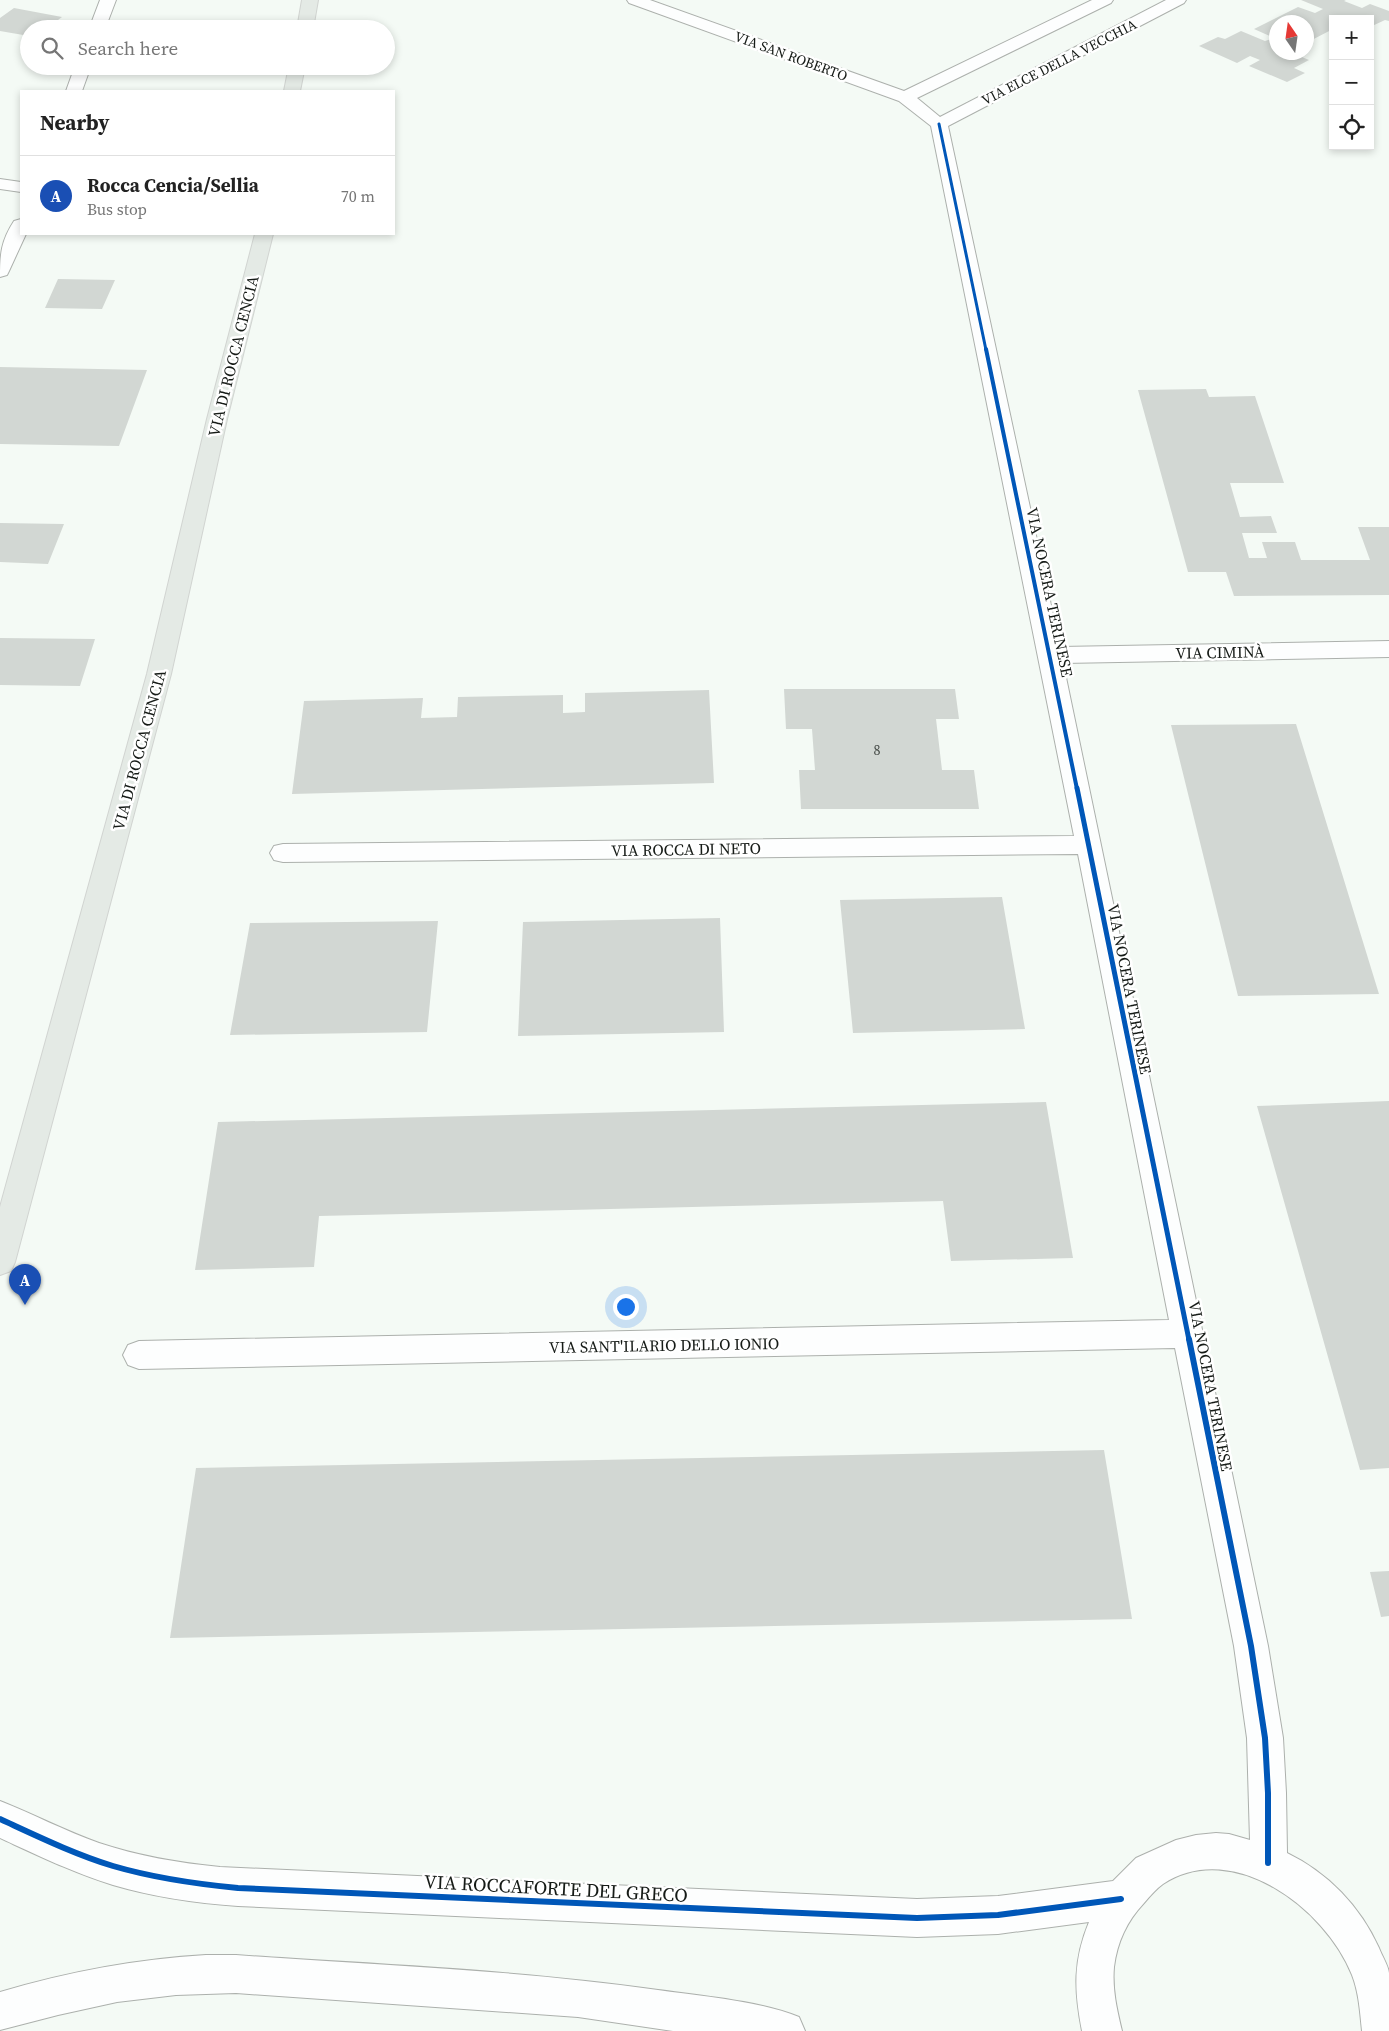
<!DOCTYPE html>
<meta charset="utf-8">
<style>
body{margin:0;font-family:"Source Serif 4",serif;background:#f6f6f6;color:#222}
.controls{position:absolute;right:15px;top:15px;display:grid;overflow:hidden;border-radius:0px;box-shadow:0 2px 8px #0003}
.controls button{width:45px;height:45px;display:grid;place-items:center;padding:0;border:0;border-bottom:1px solid #e0e0e0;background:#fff;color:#222;font:25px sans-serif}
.compass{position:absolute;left:1269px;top:15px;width:45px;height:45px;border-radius:50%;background:#fff;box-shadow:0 2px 8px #0003;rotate:347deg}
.you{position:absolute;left:625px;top:1306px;width:18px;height:18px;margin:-12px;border:4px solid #fff;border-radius:50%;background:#1a73e8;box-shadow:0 0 0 8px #1a73e833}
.badge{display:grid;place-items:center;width:32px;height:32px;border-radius:50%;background:#646965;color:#fff;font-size:16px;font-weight:700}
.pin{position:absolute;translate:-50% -41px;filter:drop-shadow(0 1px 2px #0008)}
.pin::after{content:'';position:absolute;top:26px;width:18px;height:15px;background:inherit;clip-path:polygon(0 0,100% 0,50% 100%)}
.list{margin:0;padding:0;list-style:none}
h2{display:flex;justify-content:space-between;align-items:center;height:65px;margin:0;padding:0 20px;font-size:21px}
h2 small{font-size:16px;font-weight:400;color:#767676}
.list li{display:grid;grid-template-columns:32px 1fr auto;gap:15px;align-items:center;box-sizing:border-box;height:80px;padding:0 20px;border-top:1px solid #e0e0e0}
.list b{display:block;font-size:19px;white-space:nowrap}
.list p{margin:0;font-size:16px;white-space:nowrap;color:#767676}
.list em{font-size:16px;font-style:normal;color:#767676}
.icon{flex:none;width:28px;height:28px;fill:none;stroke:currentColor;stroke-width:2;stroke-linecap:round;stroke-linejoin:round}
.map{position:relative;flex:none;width:1389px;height:2031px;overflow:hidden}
.search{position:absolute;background:#fff;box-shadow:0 2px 8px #0003;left:20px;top:20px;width:375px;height:55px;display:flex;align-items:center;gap:12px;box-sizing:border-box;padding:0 18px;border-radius:28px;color:#767676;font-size:19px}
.panel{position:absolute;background:#fff;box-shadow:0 2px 8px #0003;left:20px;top:90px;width:375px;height:145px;border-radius:0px}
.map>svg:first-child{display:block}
.building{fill:#d2d7d3}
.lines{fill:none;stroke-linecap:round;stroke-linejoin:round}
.minor-casing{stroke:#acb0ac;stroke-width:2}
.major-casing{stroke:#d1d4d1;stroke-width:2}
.minor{fill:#fdfefe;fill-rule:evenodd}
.major{fill:#e4eae5;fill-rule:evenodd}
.cycleway-far3-casing{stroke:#fff;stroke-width:5}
.cycleway-far2-casing{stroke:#fff;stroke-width:6}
.cycleway-far1-casing{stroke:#fff;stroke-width:8}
.cycleway-casing{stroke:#fff;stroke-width:9}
.cycleway-far3{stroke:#0057b8;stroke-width:3}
.cycleway-far2{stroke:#0057b8;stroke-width:4}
.cycleway-far1{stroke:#0057b8;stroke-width:5}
.cycleway{stroke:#0057b8;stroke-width:6}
.labels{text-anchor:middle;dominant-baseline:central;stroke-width:5;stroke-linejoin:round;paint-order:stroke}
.far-street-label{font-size:14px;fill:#161b17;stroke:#fff}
.number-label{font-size:14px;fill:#454a46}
.street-label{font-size:16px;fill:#161b17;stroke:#fff}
.near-street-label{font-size:19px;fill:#161b17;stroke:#fff}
</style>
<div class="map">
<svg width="1389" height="2031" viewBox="0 0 1389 2031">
<rect width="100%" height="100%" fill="#f4faf5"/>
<path class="building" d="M1301 0H1346L1344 1 1362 8 1370 4 1389 11V21L1385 20 1370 27V19H1333V29L1306 43V22H1276V52H1290L1309 60 1294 68 1305 73 1287 82 1249 66 1260 60 1250 56 1237 63 1199 46 1218 37 1225 39 1241 31 1265 41 1274 38 1254 29 1298 7 1315 13 1323 9Z
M14 8 62 17 46 29H29V36L0 31V18Z
M58 279 115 280 102 309 45 308Z
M0 367 147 370 119 446 0 444Z
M1206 389 1209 397 1255 396 1284 483H1230L1240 517 1271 516 1277 533H1242L1249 558H1267L1262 542H1295L1301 560H1370L1358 527H1389V595L1234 596 1226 572H1188L1138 390Z
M0 523 64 524 48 564 0 562Z
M0 638 95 639 80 686 0 685Z
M784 689H955L959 719H936L942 770H974L979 809H801L799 770H815L812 729H786Z
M709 690 714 783 292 794 304 701 423 698 421 718 457 717 458 697 563 695V713L585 712V693Z
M1296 724 1379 994 1238 996 1171 725Z
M1002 897 1025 1029 853 1033 840 900Z
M720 918 724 1032 518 1036 523 922Z
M438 921 427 1032 230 1035 250 923Z
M1389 1101V1468L1360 1470 1257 1106Z
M1046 1102 1073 1258 951 1261 943 1201 319 1216 314 1267 195 1270 218 1122Z
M1104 1450 1132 1619 170 1638 196 1468Z
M1389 1571V1616L1381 1617 1370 1572Z"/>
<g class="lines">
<g class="minor-casing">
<path id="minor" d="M100 0H116L105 29H89Z
M627 0H650L904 91 1092 0H1113L1111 3 917 98 940 117 1166 0H1186L1184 3 948 126 1060 647 1389 641V657L1063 663 1268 1646 1283 1738 1286 1793 1287 1853C1328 1873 1360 1906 1379 1948 1382 1956 1388 1965 1389 1973 1389 1992 1389 2012 1389 2031H1362C1360 2012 1359 1993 1352 1975 1326 1909 1233 1838 1163 1884 1156 1889 1150 1896 1144 1903 1127 1921 1117 1942 1114 1967 1112 1989 1117 2010 1122 2031H1082C1074 1990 1073 1961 1089 1922L998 1934 917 1937 238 1906C196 1903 154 1897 113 1885 74 1873 37 1855 0 1838V1801C33 1814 65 1831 99 1843 138 1856 179 1863 220 1867L917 1899 998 1896 1113 1881 1136 1858 1176 1840 1196 1835 1216 1833 1229 1834 1250 1840 1247 1738 1234 1646 1175 1348 139 1369 128 1365 123 1355 128 1345 139 1341 1169 1320 1078 854 283 862 274 860 270 853 274 846 283 844 1074 836 931 126 899 101 629 3Z
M75 66H91L82 91H66Z
M0 179 21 182V192L0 189Z
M21 219V234H26L9 271 7 275 0 277C0 254 1 241 14 221Z
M206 1955H236C377 1965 518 1970 658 1990 701 1996 760 2001 799 2017L805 2031H673L578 2017 236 1993 176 1995 117 2002 58 2015 0 2030V1992C68 1972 135 1959 206 1955Z"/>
</g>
<g class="major-casing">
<path id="major" d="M302 0H318L313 29H297Z
M289 66H305L300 91H284Z
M255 234H273L227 419 171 674 15 1262 11 1271 0 1275V1207L147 674 207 419Z"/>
</g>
<use href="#minor" class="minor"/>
<use href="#major" class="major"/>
<g class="cycleway-far3-casing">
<path id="cycleway-far3" d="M939 124 986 350"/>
</g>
<g class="cycleway-far2-casing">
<path id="cycleway-far2" d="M986 349 1077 789"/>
</g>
<g class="cycleway-far1-casing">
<path id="cycleway-far1" d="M1077 788 1189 1340"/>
</g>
<g class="cycleway-casing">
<path id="cycleway" d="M1189 1339 1251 1646 1265 1738 1268 1793V1863
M0 1819C37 1836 74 1854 113 1866 154 1878 196 1884 238 1888L917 1918 998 1915 1121 1899"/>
</g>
<use href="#cycleway-far3" class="cycleway-far3"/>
<use href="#cycleway-far2" class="cycleway-far2"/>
<use href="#cycleway-far1" class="cycleway-far1"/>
<use href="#cycleway" class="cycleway"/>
</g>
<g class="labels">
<g class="far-street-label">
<text transform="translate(791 56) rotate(20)">VIA SAN ROBERTO</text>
<text transform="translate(1059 62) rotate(-27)">VIA ELCE DELLA VECCHIA</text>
</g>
<g class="number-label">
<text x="877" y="750">8</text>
</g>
<g class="street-label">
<text transform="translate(233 356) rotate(-76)">VIA DI ROCCA CENCIA</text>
<text transform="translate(1050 592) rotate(78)">VIA NOCERA TERINESE</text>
<text transform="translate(1220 652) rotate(-1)">VIA CIMINÀ</text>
<text transform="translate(139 750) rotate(-75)">VIA DI ROCCA CENCIA</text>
<text transform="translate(686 849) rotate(-1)">VIA ROCCA DI NETO</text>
<text transform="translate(1130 989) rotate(79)">VIA NOCERA TERINESE</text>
<text transform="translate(664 1345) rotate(-1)">VIA SANT'ILARIO DELLO IONIO</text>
<text transform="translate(1211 1386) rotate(79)">VIA NOCERA TERINESE</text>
</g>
<g class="near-street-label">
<text transform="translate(556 1888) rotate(3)">VIA ROCCAFORTE DEL GRECO</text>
</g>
</g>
</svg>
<div class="controls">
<button>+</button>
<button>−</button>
<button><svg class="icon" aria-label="locate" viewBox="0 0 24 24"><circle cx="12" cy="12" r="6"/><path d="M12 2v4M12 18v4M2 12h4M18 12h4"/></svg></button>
</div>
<svg class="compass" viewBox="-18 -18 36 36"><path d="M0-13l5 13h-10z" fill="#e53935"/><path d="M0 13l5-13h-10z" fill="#767676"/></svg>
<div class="you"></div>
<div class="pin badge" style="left:25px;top:1305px;background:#1a4fb4">A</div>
<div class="search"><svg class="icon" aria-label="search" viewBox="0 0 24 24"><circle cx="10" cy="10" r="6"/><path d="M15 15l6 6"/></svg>Search here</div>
<section class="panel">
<h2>Nearby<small></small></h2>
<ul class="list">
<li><span class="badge" style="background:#1a4fb4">A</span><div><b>Rocca Cencia/Sellia</b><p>Bus stop</p></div><em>70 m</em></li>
</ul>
</section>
</div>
